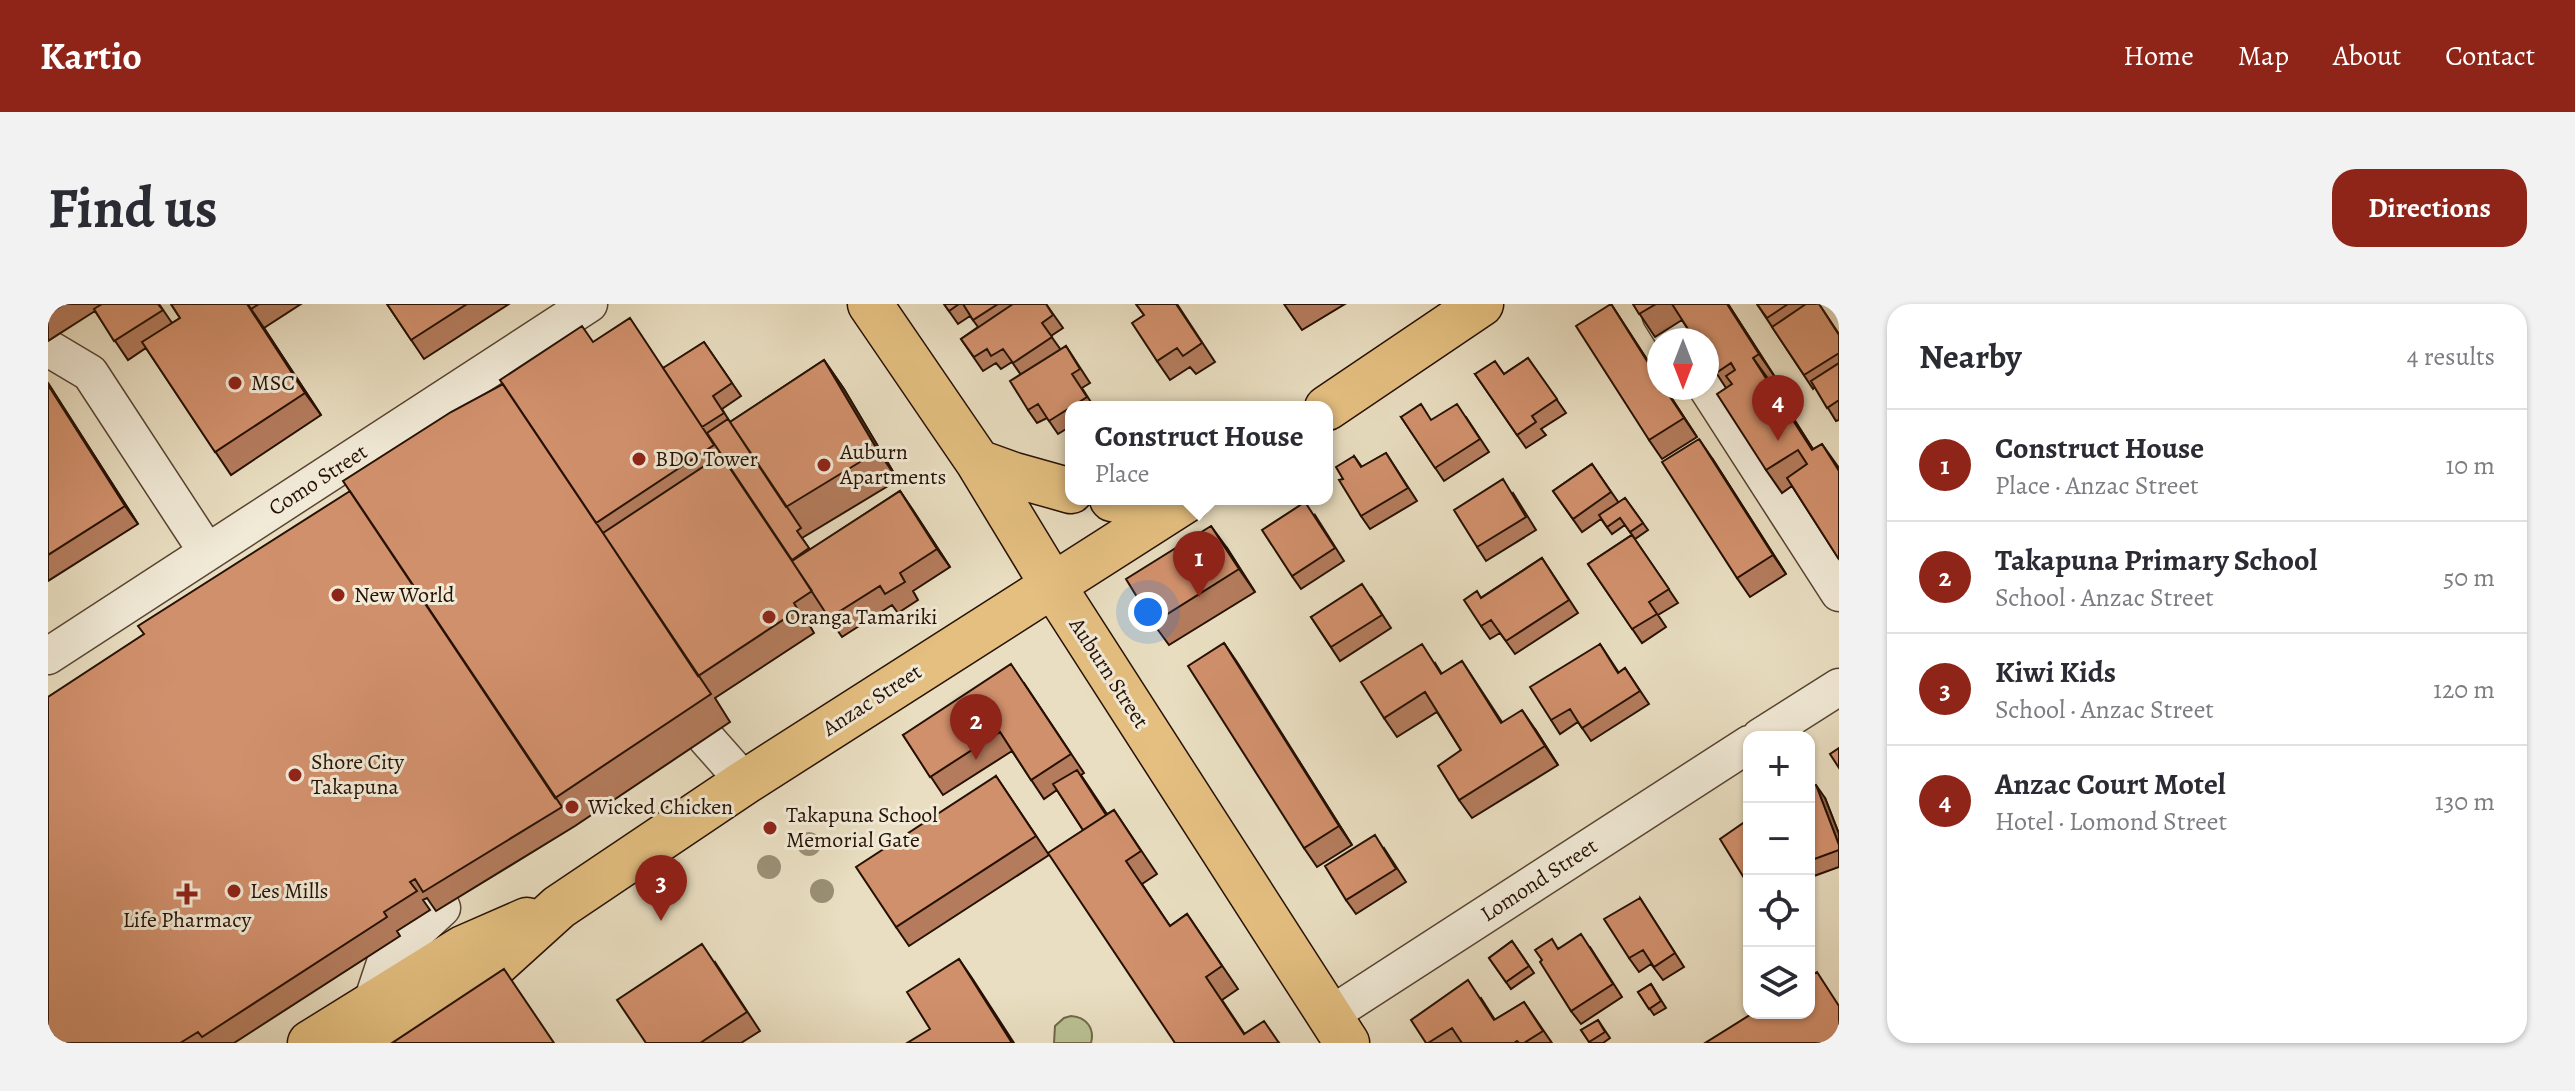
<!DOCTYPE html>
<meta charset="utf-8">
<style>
body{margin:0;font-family:Alegreya,serif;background:#f2f2f3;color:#2b2b33}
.controls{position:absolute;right:24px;bottom:24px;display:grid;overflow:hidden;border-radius:16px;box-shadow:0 2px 6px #0004}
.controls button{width:72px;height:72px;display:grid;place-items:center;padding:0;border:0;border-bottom:2px solid #e1e1e2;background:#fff;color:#2b2b33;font:40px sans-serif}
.compass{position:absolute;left:1599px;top:24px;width:72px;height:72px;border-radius:50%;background:#fff;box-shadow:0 2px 6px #0004;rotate:180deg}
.you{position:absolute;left:1100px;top:308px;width:28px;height:28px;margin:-20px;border:6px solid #fff;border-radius:50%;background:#1a73e8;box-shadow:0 0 0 12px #1a73e833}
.badge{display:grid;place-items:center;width:52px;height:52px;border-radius:50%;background:#8f2418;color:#fff;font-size:26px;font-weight:700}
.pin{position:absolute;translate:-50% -66px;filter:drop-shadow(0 2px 4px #0008)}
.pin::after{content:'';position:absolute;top:42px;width:28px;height:24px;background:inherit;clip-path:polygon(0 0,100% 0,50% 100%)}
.popup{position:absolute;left:1017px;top:97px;width:268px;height:104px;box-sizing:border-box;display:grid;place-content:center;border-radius:16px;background:#fff;filter:drop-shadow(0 2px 6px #0005);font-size:26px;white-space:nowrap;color:#7c7c81}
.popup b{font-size:30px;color:#2b2b33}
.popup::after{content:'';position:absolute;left:50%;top:100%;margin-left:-16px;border:16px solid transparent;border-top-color:#fff}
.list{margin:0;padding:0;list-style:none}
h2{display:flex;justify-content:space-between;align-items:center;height:104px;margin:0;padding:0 32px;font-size:34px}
h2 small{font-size:26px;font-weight:400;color:#7c7c81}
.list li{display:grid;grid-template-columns:52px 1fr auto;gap:24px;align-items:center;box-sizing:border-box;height:112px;padding:0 32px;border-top:2px solid #e1e1e2}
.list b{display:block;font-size:30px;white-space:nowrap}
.list p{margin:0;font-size:26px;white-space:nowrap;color:#7c7c81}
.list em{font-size:26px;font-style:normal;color:#7c7c81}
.icon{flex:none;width:44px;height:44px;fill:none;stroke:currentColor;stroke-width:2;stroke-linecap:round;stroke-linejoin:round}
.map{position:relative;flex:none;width:1791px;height:739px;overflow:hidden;border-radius:24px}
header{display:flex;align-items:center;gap:48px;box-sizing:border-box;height:112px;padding:0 40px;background:#8f2418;color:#fff}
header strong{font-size:38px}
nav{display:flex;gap:44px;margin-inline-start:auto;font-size:28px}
.intro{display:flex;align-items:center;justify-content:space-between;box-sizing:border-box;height:192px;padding:0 48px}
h1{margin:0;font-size:56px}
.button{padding:20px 36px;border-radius:24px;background:#8f2418;color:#fff;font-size:28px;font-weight:700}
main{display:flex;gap:48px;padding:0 48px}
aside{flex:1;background:#fff;border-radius:24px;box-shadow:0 2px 6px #0004}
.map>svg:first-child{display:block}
.pitch{fill:#b9c091;stroke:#70684a;stroke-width:2}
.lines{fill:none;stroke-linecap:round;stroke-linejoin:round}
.minor-casing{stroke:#574432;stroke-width:39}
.major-casing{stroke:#261003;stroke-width:47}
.minor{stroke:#f1ead7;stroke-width:36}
.major{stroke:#e4bf80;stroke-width:44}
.tree{fill:#9a8f74}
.wall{fill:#b47c5d;stroke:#261003;stroke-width:2}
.shaded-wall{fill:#92654c;stroke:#261003;stroke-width:2}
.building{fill:#d1906c;stroke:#261003;stroke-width:2}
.poi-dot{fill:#8f2418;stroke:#f1ead7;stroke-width:3}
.labels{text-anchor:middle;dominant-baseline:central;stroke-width:6;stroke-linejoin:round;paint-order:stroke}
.poi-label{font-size:22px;fill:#261003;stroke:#f1ead7;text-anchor:start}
.street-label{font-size:22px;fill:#261003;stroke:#f1ead7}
</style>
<header>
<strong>Kartio</strong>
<nav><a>Home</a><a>Map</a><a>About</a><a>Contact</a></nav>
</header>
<div class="intro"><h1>Find us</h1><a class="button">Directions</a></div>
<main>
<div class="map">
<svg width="1791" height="739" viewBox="0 0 1791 739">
<rect width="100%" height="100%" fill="#e9dec1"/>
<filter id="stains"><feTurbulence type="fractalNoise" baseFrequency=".0025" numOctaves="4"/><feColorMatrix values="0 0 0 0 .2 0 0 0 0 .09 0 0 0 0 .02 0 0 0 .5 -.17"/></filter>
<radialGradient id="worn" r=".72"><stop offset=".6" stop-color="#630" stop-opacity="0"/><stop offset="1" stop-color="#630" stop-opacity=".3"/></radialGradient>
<path class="pitch" d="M1023 712C1038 713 1047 724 1043 739H1006L1007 722 1016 714Z"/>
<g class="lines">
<g class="minor-casing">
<path id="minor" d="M1609 0 1613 12 1628 36
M0 44 42 69 159 248
M1659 84 1791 289
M0 352 541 0
M1712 433 1791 383
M658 434 697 478
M323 701 338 656 394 604
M1282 711 1701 440"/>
</g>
<g class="major-casing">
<path id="major" d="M822 0 930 158 1004 280 1299 739
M1279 104 1433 0
M930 158 966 171 1023 187
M1064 195 1121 207
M262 739 415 644 479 616
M322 739 437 670 511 603 697 478 1140 195"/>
</g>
<use href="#minor" class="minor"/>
<use href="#major" class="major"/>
</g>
<g class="tree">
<circle cx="761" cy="540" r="12"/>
<circle cx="721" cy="563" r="12"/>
<circle cx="774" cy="587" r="12"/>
</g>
<path class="wall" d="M0 0H111L124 19 132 14 123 0H253L216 24 273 111 183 171 98 44 80 56 47 7 0 37Z
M339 0H461L376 55Z
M896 0H998L1015 24 1003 32 1013 46 1018 42 1042 79 1034 84 1046 103H1023V122L1010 130 999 114 989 119 980 106 973 71 964 58 953 65 948 59 935 67 913 35 930 23 922 12 910 20Z
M1088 0H1129L1167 58 1148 70 1142 63 1122 76 1109 57 1096 11Z
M1236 0H1297L1254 26Z
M1563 0 1611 74V84H1617L1649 133 1614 155 1601 136Z
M1585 0H1680L1727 73 1721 76 1765 145 1774 140 1791 164V255L1744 182 1734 189 1718 166 1678 84 1634 16 1607 33Z
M1709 0H1771L1791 30V116L1788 117 1767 83 1765 85Z
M545 38 616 64 656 38 693 92 674 105 682 118 776 56 796 85 850 176 754 234 762 246 852 187 902 263 865 287 870 296 850 309 844 301 794 333 779 311 762 322 766 329 667 394 682 418 527 522 388 607 379 594 375 596 382 606 349 627 352 632 186 739H0Z
M1480 54 1518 109 1493 125 1498 131 1478 144 1427 70H1456Z
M0 79 90 220 0 277Z
M1353 113 1384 116 1418 113 1441 148 1396 177Z
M1338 149 1369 197 1322 225 1313 212 1295 175 1306 152 1314 163Z
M1664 154 1738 270 1702 293 1689 274Z
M1544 160 1571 199 1577 194 1600 226 1587 235 1577 221 1564 230 1553 215 1534 228 1505 187Z
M1465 189 1488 226 1438 257 1429 243Z
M1267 211 1296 257 1253 285 1244 272Z
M1584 231 1630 299 1610 311 1618 323 1594 339 1540 260Z
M1179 244 1207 288 1121 341 1105 319Z
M1494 254 1530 309 1467 350 1452 329 1442 335 1433 322 1434 293Z
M1323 293 1343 324 1292 357 1263 313Z
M1176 339 1304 541 1269 563 1256 544Z
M1552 340 1571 369 1577 364 1601 400 1543 437 1530 418 1512 430 1503 416Z
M1414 357 1454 418 1487 425 1510 461 1424 514 1411 496 1413 446 1389 408 1349 433 1336 414 1387 359 1394 370Z
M976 379 1036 469 1033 471 1059 510 1066 506 1109 570 1094 580 1122 622 1139 610 1190 685 1174 696 1196 729 1232 739H1127L1035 526 1009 486 996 495 964 447 895 491 855 431Z
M948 472 1001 551 861 642 848 623Z
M1761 483 1777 494 1791 530V563L1766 572 1761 565Z
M1336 544 1358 578 1308 610 1298 596Z
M1592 594 1636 663 1615 676 1603 660 1591 668 1581 654Z
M1464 637 1486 669 1463 685 1441 654Z
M1542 643 1574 693 1533 720 1523 707 1510 644Z
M667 658 712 727 693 739H598Z
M1603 680 1618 704 1606 711 1590 688Z
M1433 694 1447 716 1476 698 1504 739H1378Z
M1550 716 1562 734 1555 739H1542L1533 726Z"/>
<path class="shaded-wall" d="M1563 0 1611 74V76Z
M1679 0H1680L1727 73 1711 50Z
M203 5 216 24 273 111 257 89Z
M1705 54 1721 76 1780 169 1764 146Z
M776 56 796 85 850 176 830 147Z
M0 79 90 220 77 202Z
M1616 84H1617L1649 133 1636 114Z
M1651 135 1664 154 1738 270 1725 251Z
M852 187 865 206 902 263 889 245Z
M1163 222 1179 244 1207 288 1191 265Z
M1176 339 1189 358 1304 541 1291 522Z
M1474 406 1487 425 1510 461 1497 442Z
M1768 481 1777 494 1791 530V541Z
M911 655 924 674 966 739H964Z"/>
<path class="building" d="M0 0H16L0 10Z
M54 0H110L115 6 66 37 46 5Z
M123 0H199L257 89 167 148 94 38 132 14Z
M200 0H211L203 5Z
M339 0H419L363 36Z
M896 0H911L901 7Z
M915 0H950L925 16Z
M965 0H998L1005 11 994 19 1004 33 965 59 955 45 943 52 939 45 926 53 913 35Z
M1088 0H1128L1154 39 1135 52 1129 44 1109 57 1084 19 1096 11Z
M1563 0 1611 76V84H1616L1636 114 1601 136 1528 22Z
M1585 0H1608L1591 10Z
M1624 0H1679L1711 50 1705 54 1764 146 1774 140 1791 167V253L1790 254 1739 174 1759 160 1750 146 1718 166 1669 90 1684 80 1678 72 1687 66 1683 59 1668 69 1659 55V36H1647Z
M1709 0H1740L1719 14Z
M1758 0H1771L1791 31V49L1756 71 1724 23Z
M582 14 666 141 548 219 452 76 534 22 545 38Z
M656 38 684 79 665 92 676 109 654 123 615 64Z
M1018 42 1032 65 1024 70 1039 93 1001 117 990 100 980 106 962 77Z
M1480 54 1509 95 1484 112 1488 118 1469 131 1427 70 1447 57 1456 70Z
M776 56 830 147 738 203 682 118Z
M1791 59V96L1779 104 1763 77Z
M455 80 663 390 507 494 295 177 403 108Z
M0 81 77 202 0 251Z
M1373 100 1383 116 1409 100 1432 135 1387 164 1353 113Z
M680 115 753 224 749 227 761 244 744 256 659 129Z
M1651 135 1725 251 1689 274 1614 158Z
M1338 149 1360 184 1313 212 1291 176 1295 175 1288 163 1306 152 1313 163Z
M673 151 764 287 746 299 750 306 650 372 555 229Z
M1544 160 1563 188 1525 215 1505 187Z
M1455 175 1478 213 1429 243 1406 206Z
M302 187 514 503 375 588 367 575 362 578 369 587 336 608 339 613 154 733 150 728 132 739H0V393L96 330 90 322Z
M852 187 889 245 852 269 857 278 837 290 832 282 781 314 744 257Z
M1577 194 1595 219 1582 228 1572 214 1559 223 1551 211Z
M1257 198 1287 244 1244 272 1214 226Z
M1163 222 1191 265 1105 319 1078 275Z
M1584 231 1621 285 1601 298 1609 310 1584 325 1540 260Z
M1494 254 1521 296 1458 337 1443 316 1433 322 1416 296 1429 287 1433 294Z
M1314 280 1334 311 1283 343 1263 313Z
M1176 339 1291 522 1256 544 1140 362Z
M1374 340 1393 370 1414 357 1453 419 1474 406 1497 442 1411 496 1390 462 1413 446 1377 388 1336 414 1313 378Z
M1552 340 1570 369 1577 364 1592 387 1534 424 1522 405 1503 416 1482 383Z
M963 360 1023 450 983 476 952 428 882 473 855 431Z
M1791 444V464L1782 450Z
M1029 466 1058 511 1035 526 1005 480Z
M948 472 988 532 848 623 808 563Z
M1768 481 1791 541V546L1761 557V483Z
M1066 506 1093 547 1078 557 1122 622 1139 610 1174 662 1158 673 1196 730 1216 717 1231 739H1127L1000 549Z
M1701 515V582L1672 535Z
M1327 531 1348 565 1298 596 1277 562Z
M1592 594 1627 649 1606 663 1595 646 1581 654 1556 615Z
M1533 630 1565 680 1523 707 1492 658 1494 656 1487 646 1504 635 1510 645Z
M1464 637 1481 662 1458 678 1441 654Z
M654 640 699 708 652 739H598L569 696Z
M911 655 964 739H859L882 725 859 688Z
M456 665 506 739H344Z
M1769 668 1791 702V739H1657L1705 709H1761V673Z
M1420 676 1446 716 1476 698 1495 727 1476 739H1471L1469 737 1466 739H1414L1404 724 1380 739H1378L1363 716Z
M1603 680 1613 697 1601 705 1590 688Z
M1550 716 1557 728 1541 738 1533 726Z"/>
<g class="poi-dot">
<circle cx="187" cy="79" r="8"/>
<circle cx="591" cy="155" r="8"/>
<circle cx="776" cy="161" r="8"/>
<circle cx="290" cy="291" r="8"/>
<circle cx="721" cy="313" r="8"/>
<circle cx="247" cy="471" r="8"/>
<circle cx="524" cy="503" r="8"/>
<circle cx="722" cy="524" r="8"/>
<circle cx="186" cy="587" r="8"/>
<path d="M135 578h8v8h8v8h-8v8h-8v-8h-8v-8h8z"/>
</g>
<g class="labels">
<g class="poi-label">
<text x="203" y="79">MSC</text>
<text x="792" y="148">Auburn<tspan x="792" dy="25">Apartments</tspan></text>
<text x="607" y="155">BDO Tower</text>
<text x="306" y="291">New World</text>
<text x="737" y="313">Oranga Tamariki</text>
<text x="263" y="458">Shore City<tspan x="263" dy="25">Takapuna</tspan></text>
<text x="540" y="503">Wicked Chicken</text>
<text x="738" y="511">Takapuna School<tspan x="738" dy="25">Memorial Gate</tspan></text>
<text x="202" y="587">Les Mills</text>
<text x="139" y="616" text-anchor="middle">Life Pharmacy</text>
</g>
<g class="street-label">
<text transform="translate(270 176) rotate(-33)">Como Street</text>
<text transform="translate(1061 369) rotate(57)">Auburn Street</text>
<text transform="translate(824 396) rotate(-33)">Anzac Street</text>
<text transform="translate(1491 576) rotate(-33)">Lomond Street</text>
</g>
</g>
<rect width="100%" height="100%" filter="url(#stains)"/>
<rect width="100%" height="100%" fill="url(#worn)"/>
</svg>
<div class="controls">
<button>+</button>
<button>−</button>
<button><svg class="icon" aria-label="locate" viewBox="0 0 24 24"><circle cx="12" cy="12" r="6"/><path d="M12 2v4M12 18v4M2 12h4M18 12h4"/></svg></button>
<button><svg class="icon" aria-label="layers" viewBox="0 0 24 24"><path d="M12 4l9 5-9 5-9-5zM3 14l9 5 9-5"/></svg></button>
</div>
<svg class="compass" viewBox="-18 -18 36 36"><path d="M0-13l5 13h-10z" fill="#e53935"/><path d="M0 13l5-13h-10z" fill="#7c7c81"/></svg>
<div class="you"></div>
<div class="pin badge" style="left:1151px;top:293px">1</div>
<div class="popup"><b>Construct House</b>Place</div>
<div class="pin badge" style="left:928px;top:456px">2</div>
<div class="pin badge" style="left:613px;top:617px">3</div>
<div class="pin badge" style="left:1730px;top:137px">4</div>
</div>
<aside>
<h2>Nearby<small>4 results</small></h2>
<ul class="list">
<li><span class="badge">1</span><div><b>Construct House</b><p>Place · Anzac Street</p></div><em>10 m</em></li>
<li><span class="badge">2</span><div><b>Takapuna Primary School</b><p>School · Anzac Street</p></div><em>50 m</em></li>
<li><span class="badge">3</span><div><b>Kiwi Kids</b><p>School · Anzac Street</p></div><em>120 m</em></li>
<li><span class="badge">4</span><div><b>Anzac Court Motel</b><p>Hotel · Lomond Street</p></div><em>130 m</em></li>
</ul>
</aside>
</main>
